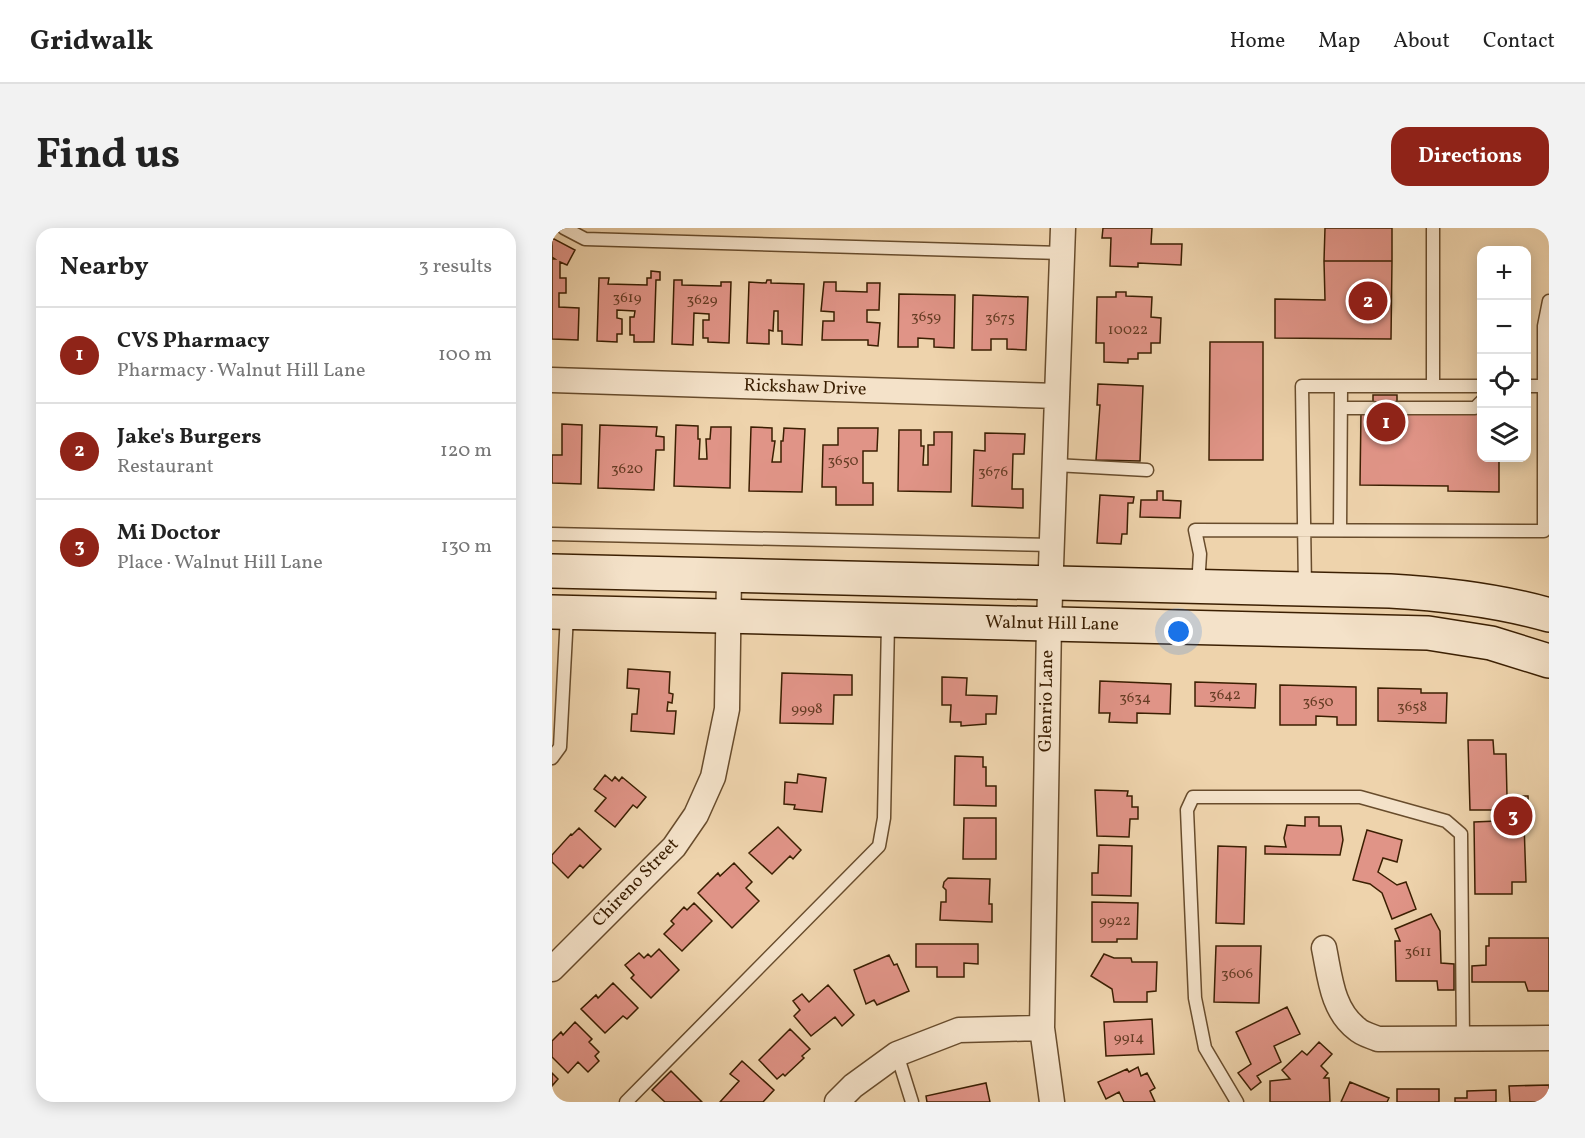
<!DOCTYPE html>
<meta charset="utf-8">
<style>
body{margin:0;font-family:Vollkorn,serif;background:#f2f2f2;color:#222}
.controls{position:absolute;right:18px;top:18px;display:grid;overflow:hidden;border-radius:12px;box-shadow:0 3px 15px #0003}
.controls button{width:54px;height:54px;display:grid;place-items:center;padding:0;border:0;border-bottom:2px solid #e0e0e0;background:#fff;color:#222;font:30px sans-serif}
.you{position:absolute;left:627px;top:404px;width:21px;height:21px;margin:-15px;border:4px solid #fff;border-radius:50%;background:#1a73e8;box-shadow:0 0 0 9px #1a73e833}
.badge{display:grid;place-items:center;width:39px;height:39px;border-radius:50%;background:#8f2418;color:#fff;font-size:20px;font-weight:700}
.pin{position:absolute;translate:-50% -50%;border:3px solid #fff;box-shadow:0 2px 6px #0006}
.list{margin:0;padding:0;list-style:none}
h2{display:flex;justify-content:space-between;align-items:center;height:78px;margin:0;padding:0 24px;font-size:26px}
h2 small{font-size:20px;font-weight:400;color:#767676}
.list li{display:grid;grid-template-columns:39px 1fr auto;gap:18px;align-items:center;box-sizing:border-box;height:96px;padding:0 24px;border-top:2px solid #e0e0e0}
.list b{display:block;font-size:22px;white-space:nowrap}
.list p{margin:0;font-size:20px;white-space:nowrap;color:#767676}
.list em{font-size:20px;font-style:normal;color:#767676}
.icon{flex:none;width:33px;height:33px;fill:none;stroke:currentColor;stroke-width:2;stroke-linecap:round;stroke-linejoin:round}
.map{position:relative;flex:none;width:997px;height:874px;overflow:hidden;border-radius:18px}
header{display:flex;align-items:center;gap:36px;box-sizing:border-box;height:84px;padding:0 30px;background:#fff;border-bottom:2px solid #e0e0e0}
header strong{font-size:28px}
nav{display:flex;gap:33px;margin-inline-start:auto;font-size:21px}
.intro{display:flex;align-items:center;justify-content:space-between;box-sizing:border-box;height:144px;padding:0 36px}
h1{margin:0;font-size:42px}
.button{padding:15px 27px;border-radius:18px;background:#8f2418;color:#fff;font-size:21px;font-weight:700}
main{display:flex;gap:36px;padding:0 36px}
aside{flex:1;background:#fff;border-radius:18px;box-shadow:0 3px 15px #0003}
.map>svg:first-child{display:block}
.building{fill:#e09487;stroke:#3b1f02;stroke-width:1.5}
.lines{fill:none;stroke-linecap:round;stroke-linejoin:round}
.service-casing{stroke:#684c2c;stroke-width:15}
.minor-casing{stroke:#684c2c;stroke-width:27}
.secondary-casing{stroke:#3b1f02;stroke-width:36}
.service{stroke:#f4e2c9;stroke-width:12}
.minor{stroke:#f4e2c9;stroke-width:24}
.secondary{stroke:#f4e2c9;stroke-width:33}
.labels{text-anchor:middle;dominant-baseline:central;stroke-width:4.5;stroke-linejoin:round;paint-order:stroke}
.number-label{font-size:15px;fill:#643c23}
.street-label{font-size:18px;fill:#3b1f02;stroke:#f4e2c9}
</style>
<header>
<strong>Gridwalk</strong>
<nav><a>Home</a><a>Map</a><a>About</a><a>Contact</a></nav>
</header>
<div class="intro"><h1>Find us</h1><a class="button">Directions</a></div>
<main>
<aside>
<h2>Nearby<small>3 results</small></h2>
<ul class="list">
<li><span class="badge">1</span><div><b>CVS Pharmacy</b><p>Pharmacy · Walnut Hill Lane</p></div><em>100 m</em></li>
<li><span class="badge">2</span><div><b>Jake's Burgers</b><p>Restaurant</p></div><em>120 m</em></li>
<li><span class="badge">3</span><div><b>Mi Doctor</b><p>Place · Walnut Hill Lane</p></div><em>130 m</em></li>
</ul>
</aside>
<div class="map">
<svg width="997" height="874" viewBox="0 0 997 874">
<rect width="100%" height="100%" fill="#eed3ac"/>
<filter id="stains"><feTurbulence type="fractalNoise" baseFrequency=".00333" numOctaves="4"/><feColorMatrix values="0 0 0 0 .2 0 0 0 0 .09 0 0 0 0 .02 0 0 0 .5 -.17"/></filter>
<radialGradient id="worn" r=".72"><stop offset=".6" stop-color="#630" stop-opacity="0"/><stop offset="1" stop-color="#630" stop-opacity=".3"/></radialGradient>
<path class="building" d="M551 0H600L599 16H630L629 37 586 35V39L558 38 559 10H550Z
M773 0H840V33H772Z
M0 10 23 22 15 37 8 34V50H14V65H7V79L27 80 26 112 0 111V31H3L0 29Z
M772 33H840L839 111 723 110V71L773 72Z
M99 43 108 44V52H104L102 114H82V107H78V89H82L83 83 65 82V90L70 91V106H65V114L45 113 47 50H57L56 56 95 57V50H99Z
M122 52H130V57L169 58V54H179L177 115 156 114V110H151V92H157V86L142 85 141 117 120 116Z
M215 52H219V55L252 56 250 117 230 116V103H226V83H222L221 103 217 102V116L195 115 197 54 214 55Z
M272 54H284V63L315 64V55H328L327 82H315V94L328 95 326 118 316 117V112H270L271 93H282V84L269 83Z
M564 64H574V68L600 69 599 89 609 90 608 115H599V125H586V131H576V135L552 134V115H544L545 69H564Z
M347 66 403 67 402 120 382 119V111L366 110V119H346Z
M421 67 476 69 474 122 455 121V111H439V122H420Z
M658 114H711V232H657Z
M546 156 591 158 588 233 544 232 548 177H545Z
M821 167H845V183L930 184V230H947V264L896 263V258L808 257 809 183H821Z
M10 196 30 197 29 256 0 255V227H10Z
M48 197 105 199 104 208 112 209V222H104L102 262 46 260Z
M124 197 146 198V211H148L147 231H155L154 211H158L159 199H179L178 260 122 258Z
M199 199 220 200V213H223L220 234H229V213H231L232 200 253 201 250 264 197 263Z
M286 200H326L325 223H311V255H321V277H284V259H270L271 217H286Z
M347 202H369V218H372L371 237H376V217H382V204H400L399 264 346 263Z
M433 205 473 206 472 226H461L460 261H471V280L420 278 422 222 433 223Z
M605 263H611V272L629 273 628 290 588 289 589 272H605Z
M548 267 582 269 581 275H576L575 306H570L569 316 545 315Z
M76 441 118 444 117 465 121 466 120 475 116 474 115 483H124L122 506 79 503 80 486H85L87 461 75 460Z
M230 445 300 447V467H282L281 496 228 495Z
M390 449 415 450 414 467 445 468 444 486H434V496L409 498V494H398L399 477H390Z
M548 453 619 456 618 486 585 485V495L557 494 558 485H547Z
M643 454 704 456 703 480 643 478Z
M728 457 804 459V497H785V489L764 488V497H728Z
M826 460 869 461V465H895L894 495 826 493Z
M916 512H941L942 526H954L955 568H976L977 595H972L974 654H960V666H923L922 594 945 593V582H918Z
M403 528 431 529V539H434V558H444V578L402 577Z
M246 546 274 550 270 584 242 581 243 577 232 576 233 554 245 555Z
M53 547 60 553 63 549 67 553 70 549 94 569 85 580 81 577 63 599 43 583 54 570 42 561Z
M543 562 576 563 575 568H580V579H586V591H578L577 609 545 608Z
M753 589H767V598H789L791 612 788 627 713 626V618L734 619 732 610 735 597 753 598Z
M412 590H444V631H411Z
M226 599 249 622 241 631 238 628 220 646 197 625Z
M27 600 49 621 31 640 28 637 16 650 0 634V627L19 606 20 607Z
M815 602 850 612 845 634 831 630 826 644 845 657 854 654 864 681 840 691 830 665 818 656 801 652Z
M547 617 580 618 579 668 540 667V645H546Z
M666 618 694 619 692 696 664 695Z
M182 635 200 654 194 660 207 673 180 700 146 665 166 645 168 648Z
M396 650 438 651 437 676H440V694L388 692 389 674H394V662L391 659 392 654Z
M540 674 586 675 585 711H565V714H540Z
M142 675 160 693 130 723 112 706 122 696 119 693 132 679 135 682Z
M879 686 888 703 889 735 902 736V762H886L885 753H844L843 713H848L843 701Z
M937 710H997V763H976L973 754H920V738L934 737V718H937Z
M364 716H426V736L412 735V749H385V739H364Z
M664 718H709L707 775 662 774Z
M107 721 127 742 99 770 79 750 82 747 73 737 87 725 92 730 96 726 99 729Z
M552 726 562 730H579L580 734H605L604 763 595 764V774H562L560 761 539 748Z
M337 727 342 737 345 736 357 763 325 777 322 772 314 776 302 742Z
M61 755 86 780 75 791 71 788 53 805 29 781 44 767 46 770Z
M276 757 302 787 290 798 283 789 259 808 242 788 248 782 241 773 250 766 257 774Z
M735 779 748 806 722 818 729 834 705 848 709 854 699 862 686 845 699 836 684 804Z
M600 791 602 826 554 828 552 794Z
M23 794 40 811 37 814 47 824 43 828 47 833 36 844 26 834 16 845 0 829V813L9 804 11 807Z
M238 801 258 821 250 828 252 830 236 845 233 848 231 846 225 851 207 832Z
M767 814 780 826 769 838 776 845 772 850H777L778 874H718V853L738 851 730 842 750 823 755 827Z
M190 833 222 862 211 874H168L187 853 178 846Z
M586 839 589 848 595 845 603 860 598 863 603 874H572L567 864 554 871 546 854 575 841 577 844Z
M119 843 150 874H113L100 862Z
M0 845 6 851 0 858Z
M798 854 837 870 835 874H789Z
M434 855 438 874H375L374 868Z
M997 857V874H958L957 858Z
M845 861H887V874H845Z
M944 862V874H903V870H915V863Z"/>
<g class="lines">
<g class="service-casing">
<path id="service" d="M12 0 33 11 510 25
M881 158H930
M975 158H992V98L997 73
M789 180H821
M845 180H923L930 173
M503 237 595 242
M788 302 789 158
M0 306 500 317
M646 358 648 326 643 302 992 303V158
M753 360 750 158H881V0
M0 530 8 519 15 387
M345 826 360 874
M74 874 327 618 332 590 336 395
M685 874 653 820 643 770 635 582 641 569H808L894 593 909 606 911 811"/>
</g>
<g class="minor-casing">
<path id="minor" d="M0 152 505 168
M772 720C778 749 780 782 805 801 810 806 819 808 826 811L997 810
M0 741 122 619 144 587 161 549 175 481 177 347
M285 874 301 858 345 826 407 802 490 800
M500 874 490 800 497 395 511 0"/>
</g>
<g class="secondary-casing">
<path id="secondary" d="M0 343 838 363C892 366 945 372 997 387
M0 384 876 405 939 415 997 433"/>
</g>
<use href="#service" class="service"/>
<use href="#minor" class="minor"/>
<use href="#secondary" class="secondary"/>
</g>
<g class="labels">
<g class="number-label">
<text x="75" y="70">3619</text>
<text x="150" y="72">3629</text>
<text x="374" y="89">3659</text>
<text x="448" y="90">3675</text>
<text x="576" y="102">10022</text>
<text x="291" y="233">3650</text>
<text x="75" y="241">3620</text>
<text x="441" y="244">3676</text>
<text x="673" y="467">3642</text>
<text x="583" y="470">3634</text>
<text x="766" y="474">3650</text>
<text x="860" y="479">3658</text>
<text x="255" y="481">9998</text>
<text x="563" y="693">9922</text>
<text x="866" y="724">3611</text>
<text x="685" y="746">3606</text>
<text x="577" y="810">9914</text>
</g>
<g class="street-label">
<text transform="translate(253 160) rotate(2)">Rickshaw Drive</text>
<text transform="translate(500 396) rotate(1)">Walnut Hill Lane</text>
<text transform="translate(495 473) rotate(-89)">Glenrio Lane</text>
<text transform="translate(84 655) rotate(-46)">Chireno Street</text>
</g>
</g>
<rect width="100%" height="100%" filter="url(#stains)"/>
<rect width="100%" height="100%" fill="url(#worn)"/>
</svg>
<div class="controls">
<button>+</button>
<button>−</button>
<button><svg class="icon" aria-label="locate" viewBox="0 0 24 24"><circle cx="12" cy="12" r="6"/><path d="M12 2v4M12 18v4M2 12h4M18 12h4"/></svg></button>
<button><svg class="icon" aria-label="layers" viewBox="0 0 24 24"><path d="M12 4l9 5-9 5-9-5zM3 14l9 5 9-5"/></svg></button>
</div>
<div class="you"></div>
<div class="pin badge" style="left:834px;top:194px">1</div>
<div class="pin badge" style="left:816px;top:73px">2</div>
<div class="pin badge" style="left:961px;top:588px">3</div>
</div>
</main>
